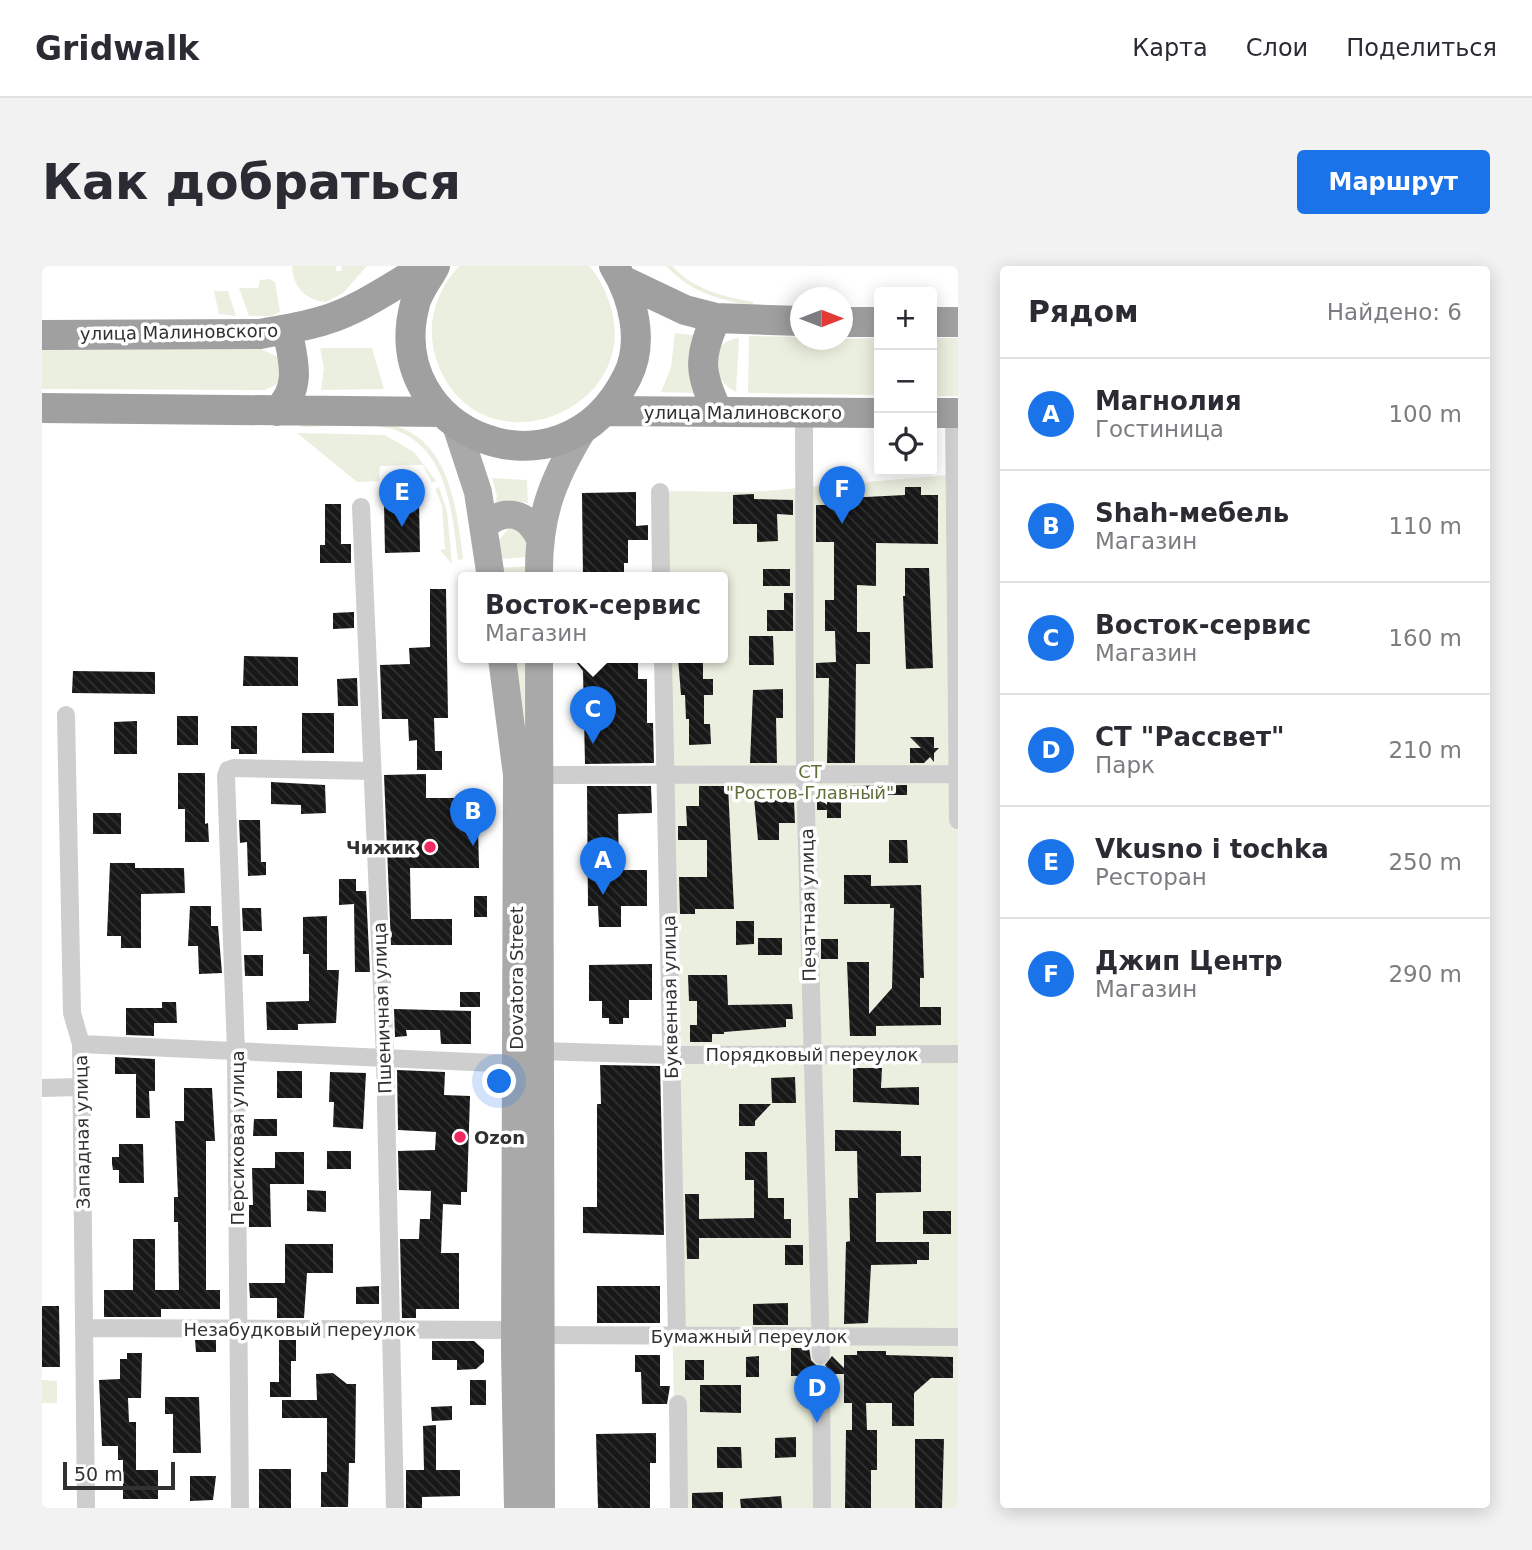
<!DOCTYPE html>
<html lang="ru">
<meta charset="utf-8">
<style>
body{margin:0;font-family:"DejaVu Sans",sans-serif;background:#f2f2f3;color:#2b2b33}
.controls{position:absolute;right:21px;top:21px;display:grid;overflow:hidden;border-radius:7px;box-shadow:0 4px 18px #0003}
.controls button{width:63px;height:63px;display:grid;place-items:center;padding:0;border:0;border-bottom:2px solid #e1e1e2;background:#fff;color:#2b2b33;font:35px sans-serif}
.compass{position:absolute;left:748px;top:21px;width:63px;height:63px;border-radius:50%;background:#fff;box-shadow:0 4px 18px #0003;rotate:90deg}
.scale{position:absolute;left:21px;bottom:18px;width:112px;box-sizing:border-box;padding-left:7px;border:4px solid #313131;border-top:0;font-size:19px;line-height:24px;white-space:nowrap;color:#313131;-webkit-text-stroke:5px #fff;paint-order:stroke}
.you{position:absolute;left:458px;top:816px;width:24px;height:24px;margin:-18px;border:5px solid #fff;border-radius:50%;background:#1a73e8;box-shadow:0 0 0 10px #1a73e833}
.badge{display:grid;place-items:center;width:46px;height:46px;border-radius:50%;background:#1a73e8;color:#fff;font-size:23px;font-weight:700}
.pin{position:absolute;translate:-50% -58px;filter:drop-shadow(0 2px 4px #0008)}
.pin::after{content:'';position:absolute;top:37px;width:24px;height:21px;background:inherit;clip-path:polygon(0 0,100% 0,50% 100%)}
.popup{position:absolute;left:416px;top:306px;width:270px;height:91px;box-sizing:border-box;display:grid;place-content:center;border-radius:7px;background:#fff;filter:drop-shadow(0 2px 5px #0005);font-size:23px;white-space:nowrap;color:#7c7c81}
.popup b{font-size:26px;color:#2b2b33}
.popup::after{content:'';position:absolute;left:50%;top:100%;margin-left:-14px;border:14px solid transparent;border-top-color:#fff}
.list{margin:0;padding:0;list-style:none}
h2{display:flex;justify-content:space-between;align-items:center;height:91px;margin:0;padding:0 28px;font-size:30px}
h2 small{font-size:23px;font-weight:400;color:#7c7c81}
.list li{display:grid;grid-template-columns:46px 1fr auto;gap:21px;align-items:center;box-sizing:border-box;height:112px;padding:0 28px;border-top:2px solid #e1e1e2}
.list b{display:block;font-size:26px;white-space:nowrap}
.list p{margin:0;font-size:23px;white-space:nowrap;color:#7c7c81}
.list em{font-size:23px;font-style:normal;color:#7c7c81}
.icon{flex:none;width:38px;height:38px;fill:none;stroke:currentColor;stroke-width:2;stroke-linecap:round;stroke-linejoin:round}
.map{position:relative;flex:none;width:916px;height:1242px;overflow:hidden;border-radius:7px}
header{display:flex;align-items:center;gap:42px;box-sizing:border-box;height:98px;padding:0 35px;background:#fff;border-bottom:2px solid #e1e1e2}
header strong{font-size:33px}
nav{display:flex;gap:38px;margin-inline-start:auto;font-size:24px}
.intro{display:flex;align-items:center;justify-content:space-between;box-sizing:border-box;height:168px;padding:0 42px}
h1{margin:0;font-size:49px}
.button{padding:18px 32px;border-radius:7px;background:#1a73e8;color:#fff;font-size:24px;font-weight:700}
main{display:flex;gap:42px;padding:0 42px}
aside{flex:1;background:#fff;border-radius:7px;box-shadow:0 4px 18px #0003}
.map>svg:first-child{display:block}
.green{fill:#ebefdf}
.building{fill:url(#building-back-hatch)}
.lines{fill:none;stroke-linecap:round;stroke-linejoin:round}
.minor{stroke:#cecece;stroke-width:18}
.primary{stroke:#a9a9a9;stroke-width:28}
.trunk{stroke:#a0a0a0;stroke-width:30}
.poi-dot{fill:#f22961;stroke:#fff;stroke-width:2.5}
.labels{text-anchor:middle;dominant-baseline:central;stroke-width:7;stroke-linejoin:round;paint-order:stroke}
.street-label{font-size:18px;fill:#313131;stroke:#fff}
.park-label{font-size:18px;fill:#5f713a;stroke:#fff}
.poi-label{font-size:18px;font-weight:bold;fill:#313131;stroke:#fff;text-anchor:end}
</style>
<header>
<strong>Gridwalk</strong>
<nav><a>Карта</a><a>Слои</a><a>Поделиться</a></nav>
</header>
<div class="intro"><h1>Как добраться</h1><a class="button">Маршрут</a></div>
<main>
<div class="map">
<svg width="916" height="1242" viewBox="0 0 916 1242">
<defs>
<pattern id="building-back-hatch" width="6" height="6" patternUnits="userSpaceOnUse" patternTransform="scale(1.75)"><rect width="6" height="6" fill="#181818"/><path d="M-1 5l2 2M0 0l6 6M5-1l2 2" fill="none" stroke="#313131"/></pattern>
</defs>
<rect width="100%" height="100%" fill="#fff"/>
<path class="green" d="M250 0H294V5H299L300 0H325L301 27 284 36C263 34 251 21 250 0Z
M417 0H547L550 3C641 133 433 225 393 89 384 56 395 24 417 0Z
M624 0H630C653 24 679 30 711 36V40C675 33 650 27 624 0Z
M227 13 233 16 238 45 230 50H207L197 22H216L218 14Z
M172 25H186L194 50 177 48Z
M633 67 651 69 646 91 654 127 619 126 629 101Z
M707 70 758 71V74L837 72V129L706 127Z
M697 72 694 126C668 114 665 75 697 72Z
M890 72H916V130H890Z
M0 80 217 82 236 91 240 97 237 117 223 124 0 123Z
M278 82H330L342 123 279 124 282 102Z
M261 155C288 156 329 153 354 160 409 177 415 246 421 293L416 294C410 247 406 180 350 163 323 156 287 161 258 161Z
M255 167 343 169 372 186 394 215 390 217 381 199 338 200 337 215 315 216Z
M916 208V1242H634L617 392H680V312H615L613 225 710 226Z
M450 212 485 214 486 237 467 234 453 237 455 230Z
M397 221 405 246 410 298 398 284 403 283 400 239 393 223Z
M468 261 485 272 487 291 457 293V274Z
M487 300V312H460L459 302Z
M470 392H487V481H481Z
M0 1114 15 1115V1137H0Z"/>
<path class="building" d="M863 221H879V229H896V278L834 277V320L815 319V366H828V398H814L813 497H785L787 412H774V397L794 396 793 365H783V334H792V276H774V239H783V235H804V232L863 229Z
M594 226V260L606 259V274H586V297H582V312H541L540 227Z
M712 228V233L751 234V249L735 248 736 275 715 276V258H691V229Z
M342 236H377L378 286 343 287Z
M283 238H299V278H309V297H278V279H283Z
M863 302H887L891 402 864 403 861 330H863Z
M721 303H748V320H721Z
M388 323H404L406 452H392L393 485H400V504H375V474L367 475 366 453H340L338 399 368 398 367 382 388 381Z
M742 327H751V365H725V344H742Z
M312 346V362L291 363V347Z
M707 370H731L732 399H707Z
M202 390 256 391V420H201Z
M531 392H596V413H605V457H611L612 497 543 498 541 405Z
M636 392H661V413H671V429H662V458H668L669 478 647 479V453H644L643 429H639Z
M31 405 113 406V428L30 427Z
M315 412 316 440H296L295 413Z
M741 423V452H734L735 497H708L711 424Z
M260 447H292V487H260Z
M135 450H156V479H135Z
M95 455V488H72V456Z
M189 460H215V488H197V483H189Z
M868 471H892V482H897L892 487V496L888 491 882 497H868V482H879Z
M136 507H163V558L166 557 167 576H143V543H136Z
M384 508V532H417V560L436 559 437 602H368L369 653H410V679H349L342 509Z
M229 516 283 519 284 547 259 548V539L229 538Z
M865 519V529H803V520Z
M545 520H609L610 547 576 548 577 604H605V640H579V661H557L556 640H546Z
M657 520H686L692 643H653V648H638L637 611H665V574H636V560H645L644 540H657Z
M785 527H799V552H785V544H775V530L785 539Z
M712 532 752 536 753 557H737V574H716Z
M51 547H79V568H51Z
M197 554H218L219 596H224V609L206 610 205 576 198 577Z
M847 574H865L866 597H847Z
M68 597H93V602H142L143 627 99 628V682H79V670H65Z
M802 609H829V620L879 619 882 712H878V741H899V759L834 760V770H808L805 696H827V748L850 722 852 642H848V638H802Z
M297 613H314V625H324L328 706H313L312 638 297 639Z
M432 630H445V651H432Z
M148 640H169V660H176L180 707 157 708 156 680H146Z
M200 642H219L220 665H201Z
M285 650V704H297L294 757 256 758V764H225L224 736 267 735V688H261V651Z
M694 655H712V678L694 679Z
M716 672H740V689H716Z
M779 673H796V693H779Z
M202 689H221V710H203Z
M610 698V734H587V752H581V758H567V752H560V735H547V699Z
M646 709H685L686 739 750 738 751 753H744V761L682 766V768H670V776H648V759H655V735H647Z
M418 726H438V741H418Z
M120 736H134L135 757H112V770L84 769V742H120Z
M352 743 429 745V778H399L398 764H364L365 770 353 771Z
M73 791 113 793V825H107L108 852H94V808H73Z
M558 799 618 800 622 969 541 967V941H555V838H559Z
M811 802H840L839 822 877 821V839L811 836Z
M355 804 403 806 402 829 428 830 425 926H419V939L401 938 399 987H417V1043H374V1052H360L358 973H377L378 953H388L389 925 357 924 356 885 393 884 394 866 356 864Z
M235 805H260V832H235Z
M288 806 324 807 321 863 291 861 292 836H287Z
M753 811 754 837H730L729 812Z
M142 822H170L173 875H164V1024H178V1043H119V1051H62V1024H91V973H113V1024H137L136 956H132V931H136L133 855H142Z
M697 838H729L713 855V860H697Z
M212 853H235V870H211Z
M793 864 859 865V890H879V926L834 927V976H887V994H875V998L829 999 826 1057 802 1058 804 976 808 975 807 932H816L815 885H793Z
M77 878H101L102 917H77V904H71L70 898V891H77Z
M285 885H309V903H285Z
M233 886H262V918H228L229 961H207V939H211L210 902H233Z
M703 886H725L726 932H742V953H749V972H657V993H645L643 928H657V953L712 952V914H703Z
M265 924 284 925V946L265 945Z
M881 945H909V968H881Z
M243 978H291V1007H265L262 1052H235V1032H208L207 1017H243Z
M743 979H761V999H743Z
M337 1020V1038H314V1021Z
M555 1020H618V1057H555Z
M746 1037V1059H711V1038Z
M0 1040H17L18 1101H0Z
M153 1074H174V1086H154Z
M237 1074H254V1095H249V1131H228V1116H237Z
M390 1075H432L442 1084V1096L434 1103 415 1104V1094H390Z
M749 1082H767L769 1094 775 1100 768 1110H749Z
M815 1085H844V1089L911 1091V1112H889L872 1127V1160H850V1137H824L825 1164H835V1204H829V1242H803L804 1164H810V1137H802V1108H790L783 1099 790 1090 802 1102V1089H815Z
M85 1087H100L99 1132H86L87 1156H94V1204H116V1233H81V1194H76V1180H60L57 1114 78 1113V1093H85Z
M593 1089H618V1120H628L625 1138H600L599 1106H593Z
M717 1090V1111H704V1091Z
M643 1094H662V1114H643Z
M291 1107 305 1118H314L313 1197H307L306 1241H279V1206H285V1152H240V1134H275L274 1108Z
M428 1114H444V1139H428Z
M658 1119H699V1147L658 1146Z
M123 1131H157L159 1187H131V1148H123Z
M410 1140V1154L390 1155 389 1141Z
M394 1159V1204H418V1230L380 1231V1242H364V1204H382L381 1160Z
M614 1167V1197H608V1242H556L554 1168Z
M754 1171V1191L733 1192V1172Z
M873 1173H902L900 1242H873Z
M675 1181H699L700 1202H675Z
M217 1203H249V1242H217Z
M148 1210H174L171 1234 148 1235Z
M681 1226V1242H650V1227Z
M739 1230 740 1242H699L698 1233Z"/>
<g class="lines">
<path class="minor" d="M762 147 763 507 779 1089
M912 147 916 554
M618 226 619 312
M319 241 343 792 353 1242
M621 392 635 1069
M24 449 30 747 39 778 44 1242
M498 509 915 508
M39 778 474 798
M498 785 630 789 916 788
M0 822 38 821
M44 1062 473 1064
M497 1069 916 1071
M779 1110 780 1242
M636 1138 637 1242
M198 1242 194 786 184 510 186 504 192 502 329 505"/>
<path class="primary" d="M414 159 436 226 449 312
M443 259C464 241 485 247 497 271
M497 312C496 252 509 216 540 165
M460 392 475 509 473 1085 476 1242
M497 392 499 1242"/>
<path class="trunk" d="M393 0C387 12 376 25 373 38 338 168 520 242 585 111 603 76 591 31 572 0
M582 15 643 44 674 52 758 55
M674 52C656 91 657 107 676 146
M800 56H837
M890 56H916
M0 69 218 68C239 64 262 61 283 54 319 43 352 19 385 0
M0 142 400 146
M235 145C261 122 251 93 245 63
M564 145 837 147
M890 147H916"/>
</g>
<g class="poi-dot">
<circle cx="388" cy="581" r="7"/>
<circle cx="418" cy="871" r="7"/>
</g>
<g class="labels">
<g class="street-label">
<text transform="translate(137 66) rotate(-1)">улица Малиновского</text>
<text x="701" y="146">улица Малиновского</text>
<text transform="translate(766 639) rotate(-91)">Печатная улица</text>
<text transform="translate(474 712) rotate(-90)">Dovatora Street</text>
<text transform="translate(628 731) rotate(-91)">Буквенная улица</text>
<text transform="translate(340 742) rotate(-92)">Пшеничная улица</text>
<text x="770" y="788">Порядковый переулок</text>
<text transform="translate(40 866) rotate(-91)">Западная улица</text>
<text transform="translate(195 872) rotate(-90)">Персиковая улица</text>
<text x="258" y="1063">Незабудковый переулок</text>
<text x="707" y="1070">Бумажный переулок</text>
</g>
<g class="park-label">
<text x="768" y="505">СТ<tspan x="768" dy="21">"Ростов-Главный"</tspan></text>
</g>
<g class="poi-label">
<text x="374" y="581">Чижик</text>
<text x="432" y="871" text-anchor="start">Ozon</text>
</g>
</g>
</svg>
<div class="controls">
<button>+</button>
<button>−</button>
<button><svg class="icon" aria-label="locate" viewBox="0 0 24 24"><circle cx="12" cy="12" r="6"/><path d="M12 2v4M12 18v4M2 12h4M18 12h4"/></svg></button>
</div>
<svg class="compass" viewBox="-18 -18 36 36"><path d="M0-13l5 13h-10z" fill="#e53935"/><path d="M0 13l5-13h-10z" fill="#7c7c81"/></svg>
<div class="scale">50 m</div>
<div class="you"></div>
<div class="pin badge" style="left:561px;top:629px">A</div>
<div class="pin badge" style="left:431px;top:580px">B</div>
<div class="pin badge" style="left:551px;top:478px">C</div>
<div class="popup"><b>Восток-сервис</b>Магазин</div>
<div class="pin badge" style="left:775px;top:1157px">D</div>
<div class="pin badge" style="left:360px;top:261px">E</div>
<div class="pin badge" style="left:800px;top:258px">F</div>
</div>
<aside>
<h2>Рядом<small>Найдено: 6</small></h2>
<ul class="list">
<li><span class="badge">A</span><div><b>Магнолия</b><p>Гостиница</p></div><em>100 m</em></li>
<li><span class="badge">B</span><div><b>Shah-мебель</b><p>Магазин</p></div><em>110 m</em></li>
<li><span class="badge">C</span><div><b>Восток-сервис</b><p>Магазин</p></div><em>160 m</em></li>
<li><span class="badge">D</span><div><b>СТ &quot;Рассвет&quot;</b><p>Парк</p></div><em>210 m</em></li>
<li><span class="badge">E</span><div><b>Vkusno i tochka</b><p>Ресторан</p></div><em>250 m</em></li>
<li><span class="badge">F</span><div><b>Джип Центр</b><p>Магазин</p></div><em>290 m</em></li>
</ul>
</aside>
</main>
